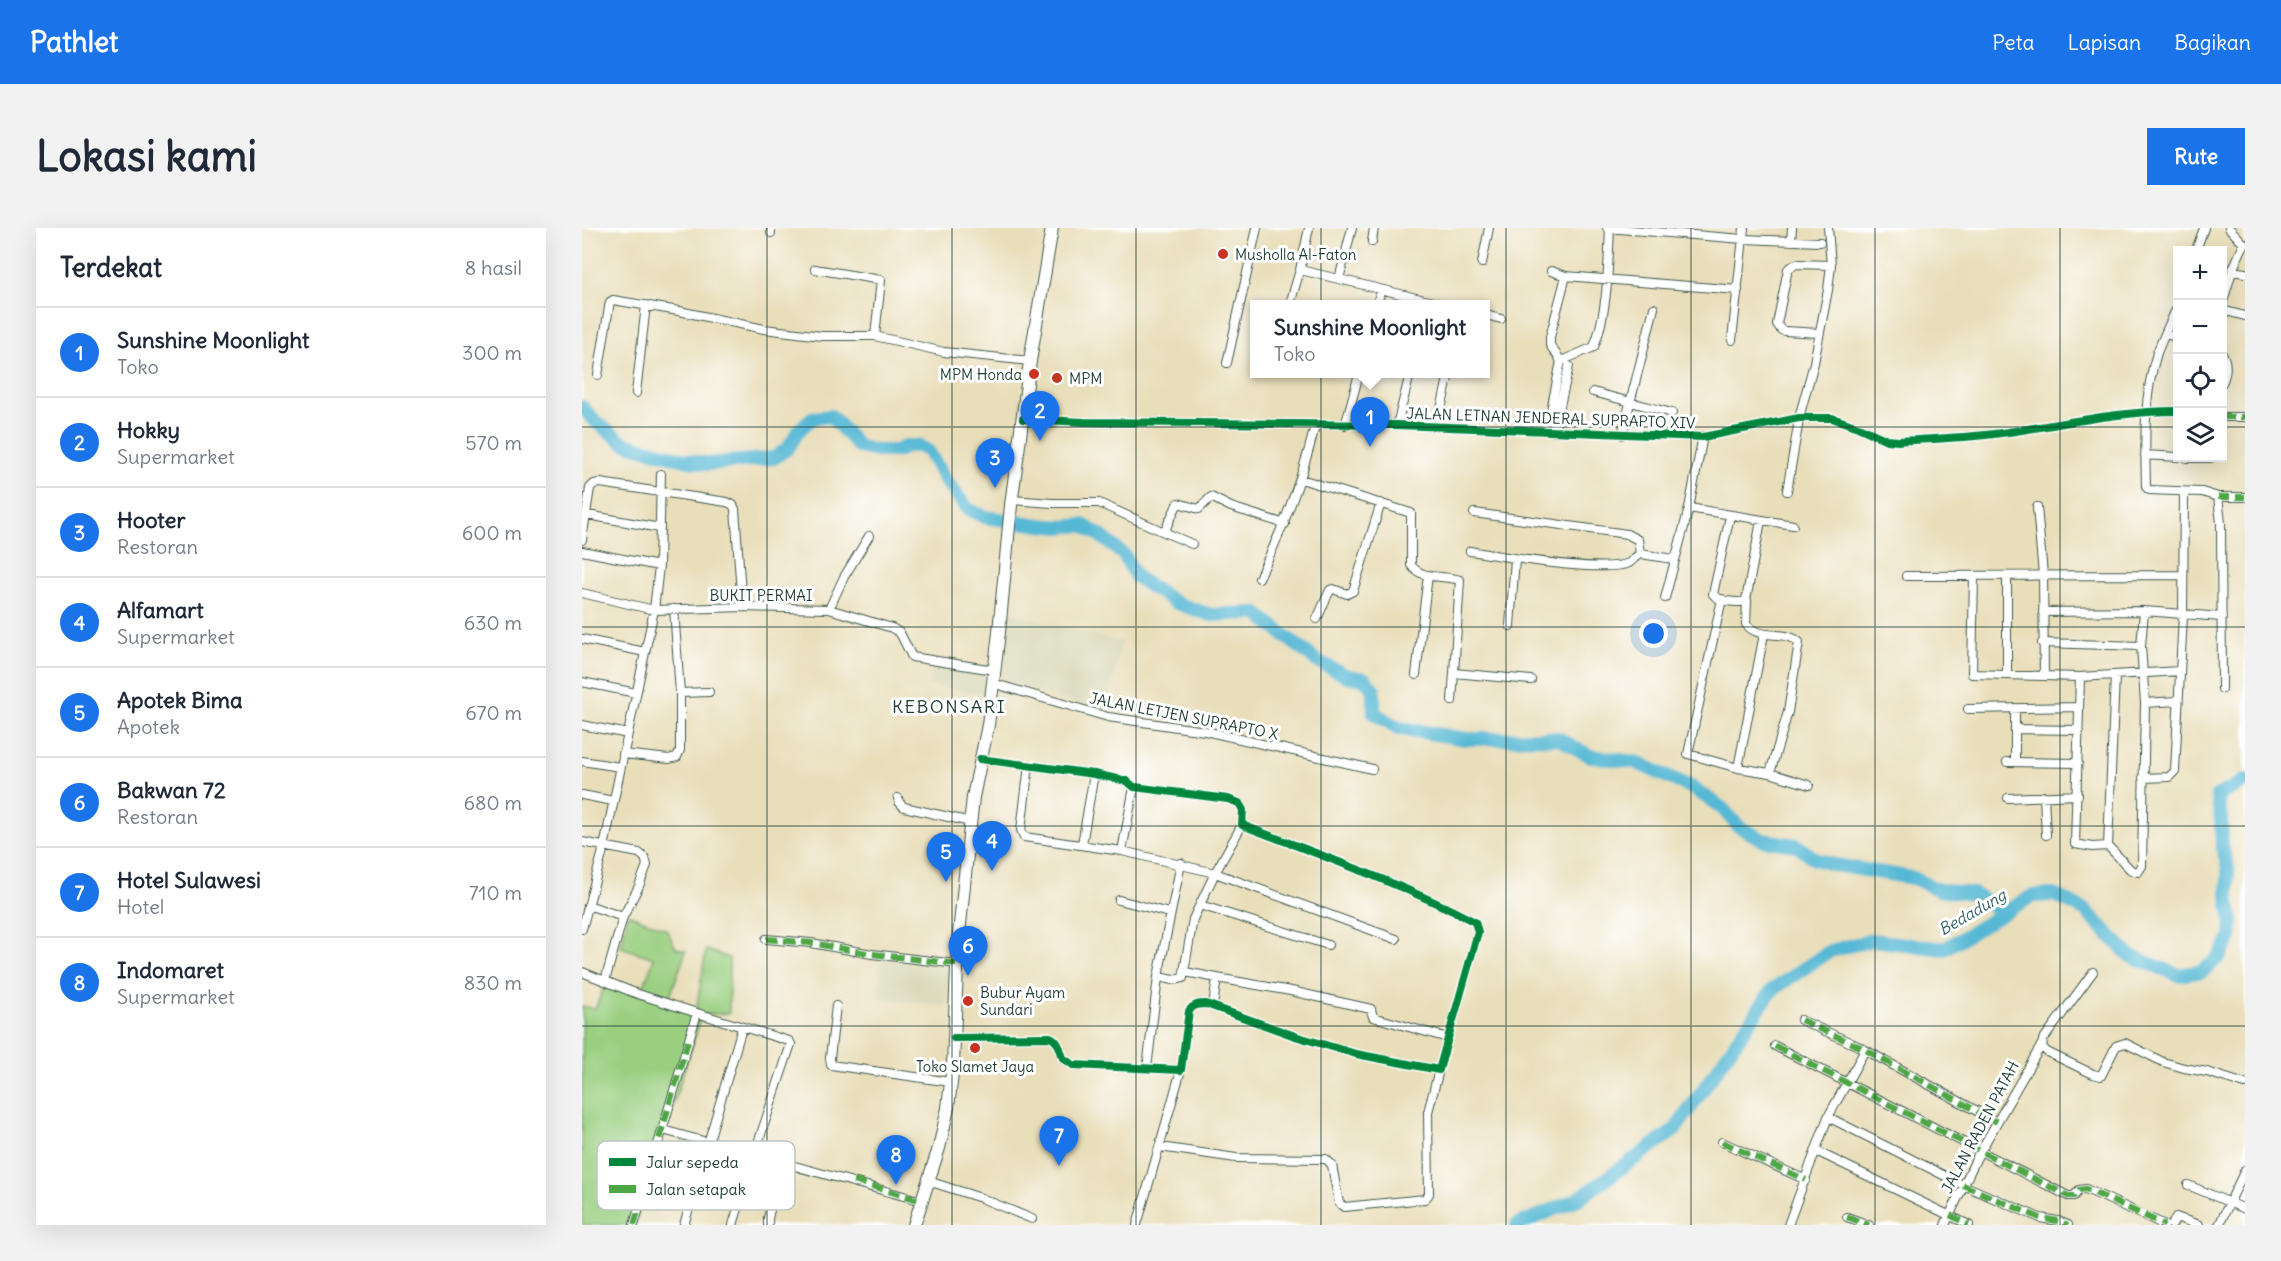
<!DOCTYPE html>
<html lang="id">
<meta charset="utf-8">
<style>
body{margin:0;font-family:Delius,sans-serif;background:#f2f2f3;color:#1f2937}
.controls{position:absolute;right:18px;top:18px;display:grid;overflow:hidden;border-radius:0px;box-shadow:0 6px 24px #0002}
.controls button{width:54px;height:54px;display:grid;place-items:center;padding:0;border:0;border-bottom:2px solid #e0e1e3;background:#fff;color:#1f2937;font:30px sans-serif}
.you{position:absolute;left:1072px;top:406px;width:21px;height:21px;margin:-15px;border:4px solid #fff;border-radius:50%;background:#1a73e8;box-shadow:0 0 0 9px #1a73e833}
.badge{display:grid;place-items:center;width:39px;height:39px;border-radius:50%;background:#1a73e8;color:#fff;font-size:20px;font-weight:700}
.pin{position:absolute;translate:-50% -50px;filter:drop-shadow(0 2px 3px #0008)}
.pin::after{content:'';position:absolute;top:32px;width:21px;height:18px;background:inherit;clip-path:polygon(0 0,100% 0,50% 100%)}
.popup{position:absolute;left:668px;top:72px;width:240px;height:78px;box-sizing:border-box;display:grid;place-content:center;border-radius:0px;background:#fff;filter:drop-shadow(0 2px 4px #0005);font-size:20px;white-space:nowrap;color:#747a83}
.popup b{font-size:22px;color:#1f2937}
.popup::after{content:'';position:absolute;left:50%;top:100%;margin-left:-12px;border:12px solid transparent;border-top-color:#fff}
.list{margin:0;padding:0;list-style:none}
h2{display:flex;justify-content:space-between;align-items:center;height:78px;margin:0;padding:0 24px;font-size:26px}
h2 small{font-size:20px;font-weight:400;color:#747a83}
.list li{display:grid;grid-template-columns:39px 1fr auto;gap:18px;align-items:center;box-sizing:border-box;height:90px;padding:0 24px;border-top:2px solid #e0e1e3}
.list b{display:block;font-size:22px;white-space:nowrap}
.list p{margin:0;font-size:20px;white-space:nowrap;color:#747a83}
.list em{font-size:20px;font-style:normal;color:#747a83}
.icon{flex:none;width:33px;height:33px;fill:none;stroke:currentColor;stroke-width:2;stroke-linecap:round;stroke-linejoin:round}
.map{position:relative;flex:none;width:1663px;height:997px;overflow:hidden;border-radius:0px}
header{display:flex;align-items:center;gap:36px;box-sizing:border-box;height:84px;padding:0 30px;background:#1a73e8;color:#fff}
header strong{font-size:28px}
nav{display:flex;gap:33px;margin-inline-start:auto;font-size:21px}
.intro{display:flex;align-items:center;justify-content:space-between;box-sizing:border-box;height:144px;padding:0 36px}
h1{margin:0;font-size:42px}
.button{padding:15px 27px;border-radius:0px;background:#1a73e8;color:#fff;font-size:21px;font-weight:700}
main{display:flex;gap:36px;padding:0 36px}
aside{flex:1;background:#fff;border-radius:0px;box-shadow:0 6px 24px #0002}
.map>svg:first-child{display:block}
.built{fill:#d8d7b6}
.green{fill:#9acf80;stroke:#5c865a;stroke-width:1.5}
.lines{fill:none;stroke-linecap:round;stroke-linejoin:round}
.river{stroke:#56b8d4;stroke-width:14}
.street-casing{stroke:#3d5548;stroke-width:10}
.secondary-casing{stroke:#3d5548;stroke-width:14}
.street{stroke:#fff;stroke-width:8}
.secondary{stroke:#fff;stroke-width:12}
.quiet{stroke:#4fa644;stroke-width:6;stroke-dasharray:12 6;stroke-linecap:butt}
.cycleway-casing{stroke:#fff;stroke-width:11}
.cycleway{stroke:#00873e;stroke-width:8}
.grid{fill:none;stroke:#1f3d34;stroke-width:1.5;stroke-opacity:0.55}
.poi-dot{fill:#c8321e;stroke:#fff;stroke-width:2}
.labels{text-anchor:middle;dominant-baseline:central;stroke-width:6;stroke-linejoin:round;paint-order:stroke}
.poi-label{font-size:15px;fill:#1f3d34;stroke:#fff;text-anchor:start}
.street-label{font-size:15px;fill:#1f3d34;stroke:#fff}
.water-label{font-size:16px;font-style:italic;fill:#306264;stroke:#fff}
.quarter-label{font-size:18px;letter-spacing:1.5px;fill:#1f3d34;stroke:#fff}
.key{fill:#fff;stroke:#bcc5c2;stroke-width:1.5}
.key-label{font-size:16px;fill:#1f3d34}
</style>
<header>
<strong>Pathlet</strong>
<nav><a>Peta</a><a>Lapisan</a><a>Bagikan</a></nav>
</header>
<div class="intro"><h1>Lokasi kami</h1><a class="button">Rute</a></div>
<main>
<aside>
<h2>Terdekat<small>8 hasil</small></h2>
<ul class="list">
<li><span class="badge">1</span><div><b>Sunshine Moonlight</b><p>Toko</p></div><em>300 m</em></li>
<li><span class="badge">2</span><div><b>Hokky</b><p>Supermarket</p></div><em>570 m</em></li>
<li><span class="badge">3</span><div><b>Hooter</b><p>Restoran</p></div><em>600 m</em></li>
<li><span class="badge">4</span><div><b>Alfamart</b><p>Supermarket</p></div><em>630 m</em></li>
<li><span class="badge">5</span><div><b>Apotek Bima</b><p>Apotek</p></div><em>670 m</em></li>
<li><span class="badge">6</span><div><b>Bakwan 72</b><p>Restoran</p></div><em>680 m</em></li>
<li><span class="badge">7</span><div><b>Hotel Sulawesi</b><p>Hotel</p></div><em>710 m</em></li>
<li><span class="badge">8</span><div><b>Indomaret</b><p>Supermarket</p></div><em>830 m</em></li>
</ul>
</aside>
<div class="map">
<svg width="1663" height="997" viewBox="0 0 1663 997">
<rect width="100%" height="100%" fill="#fff"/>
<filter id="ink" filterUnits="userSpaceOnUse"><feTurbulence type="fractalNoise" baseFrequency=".0167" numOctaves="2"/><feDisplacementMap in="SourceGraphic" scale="12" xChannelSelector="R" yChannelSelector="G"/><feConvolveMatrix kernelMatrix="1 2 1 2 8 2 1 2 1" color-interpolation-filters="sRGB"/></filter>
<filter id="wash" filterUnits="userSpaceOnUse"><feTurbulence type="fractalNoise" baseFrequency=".008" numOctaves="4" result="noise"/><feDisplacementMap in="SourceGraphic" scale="24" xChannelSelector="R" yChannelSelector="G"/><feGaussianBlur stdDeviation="1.35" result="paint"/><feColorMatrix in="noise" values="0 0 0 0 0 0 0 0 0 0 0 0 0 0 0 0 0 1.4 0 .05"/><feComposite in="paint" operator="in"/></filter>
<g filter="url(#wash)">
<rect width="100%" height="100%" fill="#e9deba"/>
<path class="built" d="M428 385 540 414 522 484 420 453Z
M350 437 404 446 401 466 347 457Z
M299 732 367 738 365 778 295 770Z"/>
<path class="green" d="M46 686 84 701 94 720 104 723 85 777 114 783 124 722 147 730V785L120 787 52 997H0V778L13 781 25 752 60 763 72 730 39 719Z"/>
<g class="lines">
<path class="river" d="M0 179 14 194 42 215 103 232 126 236 192 230 206 220 217 202 230 190 249 188 277 219 294 223H316L324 218H337L346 223 364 253 386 281 403 289 458 297 479 299 501 297 519 308 542 327 554 349 594 375 629 387 674 385 735 433 765 448 783 451 792 462V485L816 500 884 511 976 510 1008 528 1053 534 1111 560 1140 580 1156 598 1181 612 1214 617 1233 631 1253 637 1331 650 1357 662 1392 666 1422 685
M935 997 996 971 1093 902 1190 762 1248 723 1290 712 1362 721 1450 668 1473 667 1504 683 1548 728 1597 747 1621 743 1638 728 1649 709 1650 692 1646 669V640L1640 618 1639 591 1635 568 1663 553"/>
</g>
</g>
<g filter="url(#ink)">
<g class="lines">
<g class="street-casing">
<path id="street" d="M727 0 718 42 757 51 770 0
M1025 0 1161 11 1238 14
M1647 0 1663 17
M189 5V0
M1209 13 1210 0
M790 14 792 0
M1614 22 1622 0
M900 35 907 0
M233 41 299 52 293 108
M969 43 984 48 1156 62
M1650 43 1663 45
M757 51 859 76
M708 76 718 42
M795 76 799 62
M1596 77C1589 93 1581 109 1575 125 1561 169 1563 214 1564 259L1567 262 1620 264 1636 269 1639 295 1640 461
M1640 77 1650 43 1662 16
M1640 82 1663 88
M904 87 919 91
M1237 105 1203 103 1199 102 1195 96 1206 41 1214 36 1249 37
M1584 106 1596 110
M1150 112 1162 0
M1640 126C1646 134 1644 147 1640 155
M979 133 968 117V109L984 48
M645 135 675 0
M16 147 27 79 28 74 31 72 97 83 182 101 240 108H293L362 124 448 133
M1011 164 1090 185
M54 165 64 77
M1640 189H1663
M441 191 502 194 815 197 1121 209 1217 190H1250L1276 199 1305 212 1316 213C1348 211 1380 210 1412 206 1474 198 1533 183 1596 183
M815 197 828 146
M966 197 979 133 1012 119C1026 82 1026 40 1028 0
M763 198 777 146
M855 199 867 146
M972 204 987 138
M1040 207 1072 80
M1563 227 1596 229
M1605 230H1629
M719 251 829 285V337C839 352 863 347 878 352L872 445 949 452
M1205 263 1218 186 1232 135 1246 62 1249 37 1246 0
M1636 269H1663
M430 272 470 275H517L582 304 596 275 617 281 629 269 649 279 703 296
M1455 279 1461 347 1462 448
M1107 280 1211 297
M892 285 1045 306 1056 312 1058 326
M0 286 78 300
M1148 288 1131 366C1137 374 1155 375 1165 373L1164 372 1179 293
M582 304 610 316
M0 312 8 260 12 256 18 255 145 274 151 277 153 281 160 379
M0 323 77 338
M888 323C918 328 1022 346 1047 335 1050 333 1054 328 1058 326L1092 331
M1324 348 1601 347
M1392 348 1390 446 1498 449 1598 443
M1425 349V447
M677 350C701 301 720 252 733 198
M0 365 72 382 160 379 247 381 310 400 318 405 330 429 412 442
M1083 370 1107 280 1121 208
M1140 371 1106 526 1156 540 1188 545 1227 557
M1165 373 1164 396C1177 413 1203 401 1217 414L1206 484 1188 545
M92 381 98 465
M247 381 262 349 287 308
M1461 384 1562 383 1640 389
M735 391 748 362 751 361 765 366 771 363 799 275
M928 398 933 331
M0 411 63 424
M1460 415 1559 418
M834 447 846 347
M1498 449 1493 616 1510 619 1526 618 1549 642 1556 644 1560 638 1563 475 1559 418 1562 383
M0 454 54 465
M410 455 526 489 623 503 790 541
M870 473 872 445
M1563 475 1595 473
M1386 481 1497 479
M0 497 46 506
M1434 501 1497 502
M41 526 87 531 95 529 98 522V465L127 464
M0 533 38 539
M1425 534 1496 535
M1433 534V480
M447 537 439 602 442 609 540 623 633 645 814 711
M1156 540 1182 406
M1561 550 1587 549 1593 543 1601 387 1602 265
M0 567 31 573
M1462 568 1464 607
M316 570 317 574 322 579 389 594
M1426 570 1496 567
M0 614 57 625 63 630 65 637 57 658 41 689 23 753 0 744
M500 616 512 546
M1526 618 1533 447
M540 623 552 559
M537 672 587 685
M6 677 41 689
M618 677 746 717
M0 701 22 619 72 382 77 338 79 246
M184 711 229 715 290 726 375 736
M603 744 635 750
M1511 744 1461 812 1460 819 1465 824 1511 846 1519 848 1534 818 1543 815 1581 834 1602 840 1625 844 1663 856
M576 749 592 752 601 750 611 691 633 645 660 597
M23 753 53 765 115 785
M254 778 248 830 249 837 369 854
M631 778 635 750 709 763 789 781 791 789 866 810
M1219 792 1276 818 1415 894
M372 810 468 809C477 813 478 821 481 830L491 837 599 842 607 783C611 777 616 776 624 776L713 808 774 826 857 842 896 704 893 694C818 655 738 627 660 597L661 582 657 575 646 571 552 559 545 553 512 546 398 531
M1193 818 1486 968H1492L1497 962 1504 961 1583 997
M565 840 576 749 599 635
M1246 889 1381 957 1458 990 1476 993 1486 997
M81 902 340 973
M1140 914 1224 952
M578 919 654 930 744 931 750 937 757 975 762 979 843 971 847 966 846 884 857 842
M1234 923 1387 997
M346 953 399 970 450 991
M1606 957 1663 981
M1265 989 1287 997
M52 997 115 785 207 813 209 816 172 927 151 997
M102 997 160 800
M186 997V990L200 933
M555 997 599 842
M1206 997 1246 889 1283 822
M1363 997 1395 929 1460 816
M1590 997 1594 989 1617 997
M1637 997 1663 942"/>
</g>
<g class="secondary-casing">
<path id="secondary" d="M332 997 357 920 366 880 371 837 376 716 391 569 406 497 417 404 429 277 448 133 470 0"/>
</g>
<use href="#street" class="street"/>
<use href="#secondary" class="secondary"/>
<path class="quiet" d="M1640 189H1663
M1636 269H1663
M184 711 229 715 290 726 375 736
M1219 792 1276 818 1415 894
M1193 818 1486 968H1492L1497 962 1504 961 1583 997
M1140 914 1224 952
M272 953 340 973
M1381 957 1458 990 1476 993 1486 997
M1368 987 1387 997
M1265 989 1287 997
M52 997 106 813"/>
<g class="cycleway-casing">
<path id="cycleway" d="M441 191 502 194 815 197 1121 209 1217 190H1250L1276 199 1305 212 1316 213C1348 211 1380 210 1412 206 1474 198 1533 183 1596 183
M372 810 468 809C477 813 478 821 481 830L491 837 599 842 607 783C611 777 616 776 624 776L713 808 774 826 857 842 896 704 893 694C818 655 738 627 660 597L661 582 657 575 646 571 552 559 545 553 512 546 398 531"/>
</g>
<use href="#cycleway" class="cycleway"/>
</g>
</g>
<path class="grid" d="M185 0V997M370 0V997M554 0V997M739 0V997M924 0V997M1109 0V997M1293 0V997M1478 0V997M0 199H1596M1640 199H1663M0 399H1663M0 598H1663M0 798H1663"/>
<g class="poi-dot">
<circle cx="641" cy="26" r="6"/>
<circle cx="452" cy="146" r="6"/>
<circle cx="475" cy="150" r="6"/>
<circle cx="386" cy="773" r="6"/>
<circle cx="393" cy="820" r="6"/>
</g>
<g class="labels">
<g class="poi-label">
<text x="653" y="26">Musholla Al-Faton</text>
<text x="440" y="146" text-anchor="end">MPM Honda</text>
<text x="487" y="150">MPM</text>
<text x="398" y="764">Bubur Ayam<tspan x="398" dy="17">Sundari</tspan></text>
<text x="393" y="838" text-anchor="middle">Toko Slamet Jaya</text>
</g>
<g class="street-label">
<text transform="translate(969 190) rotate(2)">JALAN LETNAN JENDERAL SUPRAPTO XIV</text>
<text x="179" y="367">BUKIT PERMAI</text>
<text transform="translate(602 488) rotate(11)">JALAN LETJEN SUPRAPTO X</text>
<text transform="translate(1398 899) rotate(-62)">JALAN RADEN PATAH</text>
</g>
<g class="water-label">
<text transform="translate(1390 684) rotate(-30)">Bedadung</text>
</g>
<g class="quarter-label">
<text x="367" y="478">KEBONSARI</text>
</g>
</g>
<rect x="15" y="913" width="198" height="69" rx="9" class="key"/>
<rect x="27" y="930" width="27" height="8" fill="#00873e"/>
<rect x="27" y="957" width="27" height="8" fill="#4fa644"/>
<g class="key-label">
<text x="64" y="940">Jalur sepeda</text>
<text x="64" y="967">Jalan setapak</text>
</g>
</svg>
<div class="controls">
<button>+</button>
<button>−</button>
<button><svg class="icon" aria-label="locate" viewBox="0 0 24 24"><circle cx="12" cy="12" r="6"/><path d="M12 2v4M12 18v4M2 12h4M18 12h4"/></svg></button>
<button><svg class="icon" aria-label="layers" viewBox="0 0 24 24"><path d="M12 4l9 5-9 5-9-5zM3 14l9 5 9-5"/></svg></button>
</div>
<div class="you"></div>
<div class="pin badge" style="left:788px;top:219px">1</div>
<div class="popup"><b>Sunshine Moonlight</b>Toko</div>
<div class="pin badge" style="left:458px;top:213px">2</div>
<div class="pin badge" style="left:413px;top:260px">3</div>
<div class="pin badge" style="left:410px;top:643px">4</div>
<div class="pin badge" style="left:364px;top:654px">5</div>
<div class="pin badge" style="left:386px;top:748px">6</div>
<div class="pin badge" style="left:477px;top:938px">7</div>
<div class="pin badge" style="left:314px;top:957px">8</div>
</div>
</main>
